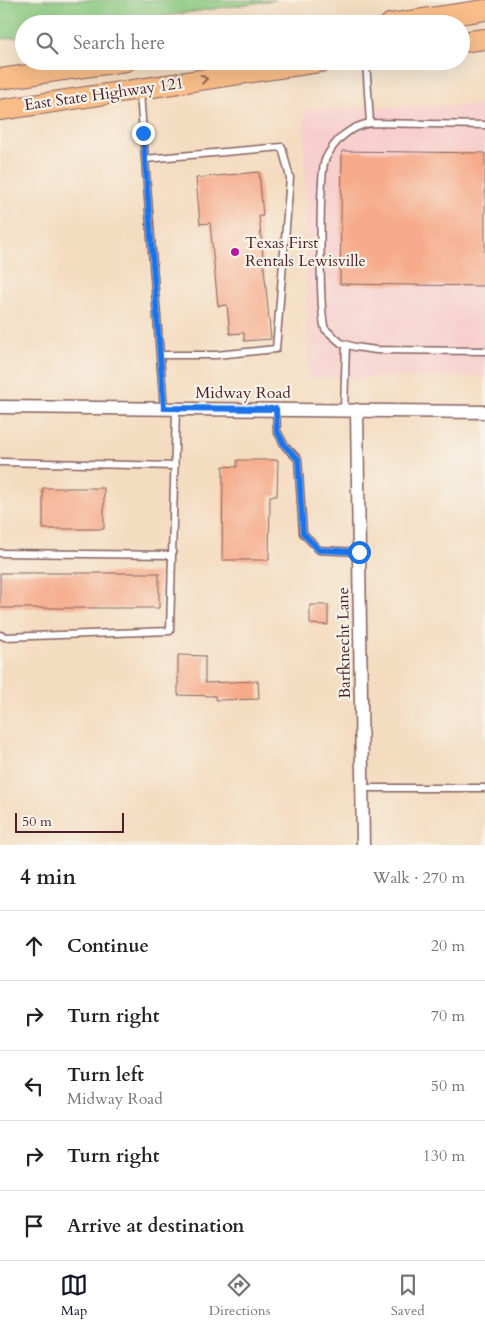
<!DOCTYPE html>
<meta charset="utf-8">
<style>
body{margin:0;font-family:Cardo,serif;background:#f6f6f6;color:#222}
.scale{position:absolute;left:15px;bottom:12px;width:109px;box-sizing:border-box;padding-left:5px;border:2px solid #4a1f2b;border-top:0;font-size:14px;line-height:18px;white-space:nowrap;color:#4a1f2b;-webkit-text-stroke:4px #f7f3e8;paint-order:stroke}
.stop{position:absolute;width:15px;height:15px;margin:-11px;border:4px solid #1a73e8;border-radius:50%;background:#fff}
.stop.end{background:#1a73e8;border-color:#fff;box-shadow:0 1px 5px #0008}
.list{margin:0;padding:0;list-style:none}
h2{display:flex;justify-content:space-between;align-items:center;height:65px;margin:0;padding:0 20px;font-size:21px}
h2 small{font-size:16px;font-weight:400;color:#767676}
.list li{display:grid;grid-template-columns:32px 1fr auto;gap:15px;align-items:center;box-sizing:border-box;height:70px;padding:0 20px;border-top:1px solid #e0e0e0}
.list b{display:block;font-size:19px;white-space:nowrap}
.list p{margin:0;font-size:16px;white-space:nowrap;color:#767676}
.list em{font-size:16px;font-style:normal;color:#767676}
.icon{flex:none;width:28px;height:28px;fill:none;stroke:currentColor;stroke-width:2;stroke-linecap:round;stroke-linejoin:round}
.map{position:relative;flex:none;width:485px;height:845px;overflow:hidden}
.search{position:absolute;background:#fff;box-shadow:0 5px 20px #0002;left:15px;right:15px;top:15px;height:55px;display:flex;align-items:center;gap:12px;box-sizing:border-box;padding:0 18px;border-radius:28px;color:#767676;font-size:19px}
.sheet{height:415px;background:#fff}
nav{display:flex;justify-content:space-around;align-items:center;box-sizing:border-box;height:70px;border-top:1px solid #e0e0e0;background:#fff;font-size:14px;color:#767676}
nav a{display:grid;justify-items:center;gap:2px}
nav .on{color:#111827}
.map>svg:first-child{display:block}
.built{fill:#f7d0cd}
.green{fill:#8bca81;stroke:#6a7456}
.building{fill:#f6aa89}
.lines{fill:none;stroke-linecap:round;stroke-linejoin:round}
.service-casing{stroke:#86615f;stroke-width:9}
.minor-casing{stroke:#86615f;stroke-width:15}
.primary-casing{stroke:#86615f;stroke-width:22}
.service{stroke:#fff;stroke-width:6}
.minor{stroke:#fff;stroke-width:12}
.primary{stroke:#f8bd88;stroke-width:20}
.oneway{stroke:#986655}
.route{stroke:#1a73e8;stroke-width:6}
.poi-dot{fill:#b5179e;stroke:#f7f3e8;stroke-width:2}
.labels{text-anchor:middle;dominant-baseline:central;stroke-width:4.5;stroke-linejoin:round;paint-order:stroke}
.street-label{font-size:16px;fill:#4a1f2b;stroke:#f7f3e8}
.poi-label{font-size:16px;fill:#4a1f2b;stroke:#f7f3e8;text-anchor:start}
</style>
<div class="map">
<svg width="485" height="845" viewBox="0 0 485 845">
<rect width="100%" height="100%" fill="#f7f3e8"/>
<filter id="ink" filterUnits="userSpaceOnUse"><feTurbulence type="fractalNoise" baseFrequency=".02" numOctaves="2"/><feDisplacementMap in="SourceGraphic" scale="10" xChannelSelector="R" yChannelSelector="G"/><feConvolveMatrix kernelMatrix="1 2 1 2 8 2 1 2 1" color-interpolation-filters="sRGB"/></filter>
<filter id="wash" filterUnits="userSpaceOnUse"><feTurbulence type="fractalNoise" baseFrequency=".0096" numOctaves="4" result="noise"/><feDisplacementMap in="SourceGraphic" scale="20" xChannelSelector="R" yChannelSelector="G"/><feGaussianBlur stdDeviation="1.12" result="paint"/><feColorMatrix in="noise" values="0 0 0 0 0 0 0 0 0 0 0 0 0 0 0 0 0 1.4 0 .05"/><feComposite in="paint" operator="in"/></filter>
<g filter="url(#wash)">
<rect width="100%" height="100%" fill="#f4dcc0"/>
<path class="built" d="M485 105V377L308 378 304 109Z"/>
<path class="green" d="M0 0H276L109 24H24V36L0 39Z"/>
<g id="blocks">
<path class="building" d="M342 151 485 153V286L340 284Z
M259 172 263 216H259L271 339 244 341V333L230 334 227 305 218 306 210 223 200 224 196 178Z
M237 460H278L277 496H270L269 560H222L223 466 237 467Z
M43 488H104V529H43Z
M0 573H159V608H0Z
M310 605H328V625L310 624Z
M178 655 205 656V683L258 681 259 699 216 700 215 696 178 695Z"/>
</g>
</g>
<g filter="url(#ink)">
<use href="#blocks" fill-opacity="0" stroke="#86615f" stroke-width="1"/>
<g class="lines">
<g class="service-casing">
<path id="service" d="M366 61 370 123
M140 93 164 409
M485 125 370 123C349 127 334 141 325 160 319 176 319 313 325 329L341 343 355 347 376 350 485 351
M145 159 282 147 290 178 276 349 216 355H160
M276 409 277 431 285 446 298 459 303 533 319 550 359 552
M344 410 346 344
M0 462 175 466
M0 553 172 555
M0 635 5 637 170 631 176 409
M362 788H485"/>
</g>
<g class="minor-casing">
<path id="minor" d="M0 407 485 412
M357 410 363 845"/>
</g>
<g class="primary-casing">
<path id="primary" d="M390 24 485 10
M461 42 485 39
M0 79 126 61
M0 110 326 61"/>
</g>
<use href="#service" class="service"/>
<use href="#minor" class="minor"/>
<use href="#primary" class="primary"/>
</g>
<defs><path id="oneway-chevron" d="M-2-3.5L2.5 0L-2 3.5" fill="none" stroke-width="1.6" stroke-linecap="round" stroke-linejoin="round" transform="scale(1.25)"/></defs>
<use class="oneway" href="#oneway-chevron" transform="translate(204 79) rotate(-8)"/>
</g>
<g class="lines" filter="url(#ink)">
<path class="route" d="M143 133 164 408 276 409 277 431 285 446 298 459 303 533 319 550 359 552"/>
</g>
<circle class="poi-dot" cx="235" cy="252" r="5"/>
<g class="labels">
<g class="street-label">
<text transform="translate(104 94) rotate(-8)">East State Highway 121</text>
<text x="243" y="393">Midway Road</text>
<text transform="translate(344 643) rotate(-91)">Barfknecht Lane</text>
</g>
<g class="poi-label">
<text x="245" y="243">Texas First<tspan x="245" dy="18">Rentals Lewisville</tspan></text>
</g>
</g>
</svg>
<div class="scale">50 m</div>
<div class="stop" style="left:359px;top:552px"></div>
<div class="stop end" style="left:143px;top:133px"></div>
<div class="search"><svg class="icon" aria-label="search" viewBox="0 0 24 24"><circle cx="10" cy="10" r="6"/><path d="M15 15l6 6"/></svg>Search here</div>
</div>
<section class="sheet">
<h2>4 min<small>Walk · 270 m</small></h2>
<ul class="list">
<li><svg class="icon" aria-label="ahead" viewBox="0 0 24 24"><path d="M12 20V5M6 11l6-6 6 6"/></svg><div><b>Continue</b></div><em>20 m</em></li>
<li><svg class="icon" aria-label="right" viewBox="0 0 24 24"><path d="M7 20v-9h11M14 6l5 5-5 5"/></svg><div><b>Turn right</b></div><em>70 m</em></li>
<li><svg class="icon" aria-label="left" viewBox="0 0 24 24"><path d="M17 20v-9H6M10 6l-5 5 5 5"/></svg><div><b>Turn left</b><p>Midway Road</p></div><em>50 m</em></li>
<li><svg class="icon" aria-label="right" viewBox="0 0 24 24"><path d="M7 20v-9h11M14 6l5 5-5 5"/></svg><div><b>Turn right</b></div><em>130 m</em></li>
<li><svg class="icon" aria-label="arrive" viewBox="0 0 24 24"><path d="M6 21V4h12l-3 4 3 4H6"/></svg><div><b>Arrive at destination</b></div></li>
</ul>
</section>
<nav>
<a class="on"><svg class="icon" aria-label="map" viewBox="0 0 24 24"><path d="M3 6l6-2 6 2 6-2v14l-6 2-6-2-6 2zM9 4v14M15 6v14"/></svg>Map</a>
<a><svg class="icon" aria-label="directions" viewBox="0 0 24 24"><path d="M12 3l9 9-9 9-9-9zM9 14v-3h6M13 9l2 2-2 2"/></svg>Directions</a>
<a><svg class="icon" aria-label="saved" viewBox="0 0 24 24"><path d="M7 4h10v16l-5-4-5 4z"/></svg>Saved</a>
</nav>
